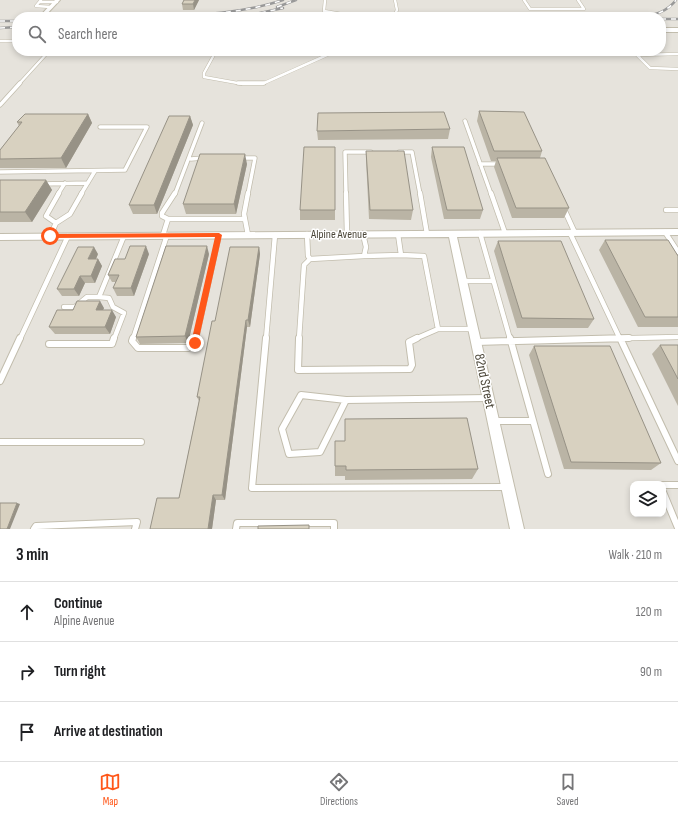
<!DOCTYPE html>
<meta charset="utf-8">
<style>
body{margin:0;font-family:"Sofia Sans Condensed",sans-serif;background:#f2f2f2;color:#202124}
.controls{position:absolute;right:12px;bottom:12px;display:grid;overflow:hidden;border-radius:8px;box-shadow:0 2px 6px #0003}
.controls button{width:36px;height:36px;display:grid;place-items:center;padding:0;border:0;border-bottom:1px solid #e0e0e0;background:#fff;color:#202124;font:20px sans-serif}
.stop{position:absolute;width:12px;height:12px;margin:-9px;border:3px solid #ff5719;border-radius:50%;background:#fff}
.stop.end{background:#ff5719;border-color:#fff;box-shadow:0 1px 4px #0008}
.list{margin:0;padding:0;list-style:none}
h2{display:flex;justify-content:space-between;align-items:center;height:52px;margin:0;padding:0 16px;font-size:17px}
h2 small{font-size:13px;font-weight:400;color:#757577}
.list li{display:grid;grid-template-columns:26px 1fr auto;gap:12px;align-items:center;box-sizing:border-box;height:60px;padding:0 16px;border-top:1px solid #e0e0e0}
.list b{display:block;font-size:15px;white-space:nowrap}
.list p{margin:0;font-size:13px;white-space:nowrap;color:#757577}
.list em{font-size:13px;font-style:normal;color:#757577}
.icon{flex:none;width:22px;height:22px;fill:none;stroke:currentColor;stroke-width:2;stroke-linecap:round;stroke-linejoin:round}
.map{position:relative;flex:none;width:678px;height:529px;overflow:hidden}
.search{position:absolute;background:#fff;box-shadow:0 2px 6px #0003;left:12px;right:12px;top:12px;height:44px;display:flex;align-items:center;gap:10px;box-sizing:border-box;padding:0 14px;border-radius:16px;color:#757577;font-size:15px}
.sheet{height:232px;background:#fff}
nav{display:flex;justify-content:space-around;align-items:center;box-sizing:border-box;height:56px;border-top:1px solid #e0e0e0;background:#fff;font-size:11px;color:#757577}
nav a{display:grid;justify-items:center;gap:2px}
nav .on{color:#ff5719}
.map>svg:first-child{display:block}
.industrial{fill:#e6e3dc;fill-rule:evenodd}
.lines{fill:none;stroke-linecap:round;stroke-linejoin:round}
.service-far3-casing{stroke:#c2bdad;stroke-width:3.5}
.service-far2-casing{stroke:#c2bdad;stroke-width:5}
.service-far1-casing{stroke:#c2bdad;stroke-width:6}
.service-casing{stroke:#c2bdad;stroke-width:8}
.minor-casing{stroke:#c2bdad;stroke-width:2}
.service-far3{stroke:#fff;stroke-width:2.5}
.service-far2{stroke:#fff;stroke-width:3.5}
.service-far1{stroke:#fff;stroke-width:4.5}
.service{stroke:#fff;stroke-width:6}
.minor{fill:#fff;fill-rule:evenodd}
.rail-casing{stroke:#999;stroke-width:2.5}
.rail{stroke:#fff;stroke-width:1.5;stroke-dasharray:5;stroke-linecap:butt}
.wall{fill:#bab4a5}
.shaded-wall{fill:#979286}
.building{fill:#d8d1c0;stroke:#979286}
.route{fill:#ff5719}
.labels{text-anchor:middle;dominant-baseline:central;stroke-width:3;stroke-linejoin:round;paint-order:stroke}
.street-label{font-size:12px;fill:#4b4638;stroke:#fff}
.near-street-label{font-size:14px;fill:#4b4638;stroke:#fff}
</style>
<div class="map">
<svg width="678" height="529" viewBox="0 0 678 529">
<rect width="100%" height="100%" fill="#f6f4eb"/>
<path class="industrial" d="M0 0H678V529H0ZM17 17H661V51H17ZM633 484H663V514H633Z"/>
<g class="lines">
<g class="service-far3-casing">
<path id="service-far3" d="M41 0 36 6 51 7
M325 0 324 11 353 16 395 14 397 10 395 0
M524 0 530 9H584L578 0
M40 2H57
M0 41H17
M216 51 204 73V77L243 84H262L336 51
M678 54 637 55 650 68 678 69
M19 84 49 51"/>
</g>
<g class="service-far2-casing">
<path id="service-far2" d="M238 83H264
M0 105 20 83
M465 121 491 194
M399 152H412L420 194
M241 158H255L248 194
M191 159 203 158
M480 164H500
M0 172 125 170 147 127H100
M42 184 88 183
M58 194 65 183
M81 194 95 171
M175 194 202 123
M346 194 345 152H371"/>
</g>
<g class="service-far1-casing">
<path id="service-far1" d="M346 193 347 234
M420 193 427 234
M491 193 505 233
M564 209 575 233
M666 210H678
M168 219H245
M56 223 46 216 59 193
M665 232 678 252
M480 233 510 339
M570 233 620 339
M307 234 308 256 310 259 364 256 366 247 363 234
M163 235 168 219 162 216V213L175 193
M248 235 244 214 248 193
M50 236 56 223 70 214 82 193
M401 255 424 256 438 329H473
M364 256 401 255 398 234
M463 281H493
M99 297 109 298 113 307 124 313 114 339
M64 307H75L87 297H99L124 236
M20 339 68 236
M133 339 167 235
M196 339 219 235
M266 339 275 235
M299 339 304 265 310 259
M415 339 438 329
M588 339 678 337"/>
</g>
<g class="service-casing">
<path id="service" d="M133 338 132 341 138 348H188L195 343 196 338
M266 338 252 488 506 487
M299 338 298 370 410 369 412 365 409 342 417 338
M510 338 548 474
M620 338 678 461
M476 342 629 338
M49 344H112L114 338
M0 381 20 338
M301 395 346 400 320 452 289 454 282 429Z
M346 400 488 398
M494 421H533
M0 442H141
M663 485H678
M663 492 678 528
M34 529 36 526 137 522 135 529
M236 529 237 523H334V529"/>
</g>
<g class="minor-casing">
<path id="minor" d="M55 0H60L44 17H39Z
M661 28H678V32H661Z
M678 229V235L457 237 524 529H510L449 237 0 240V234Z"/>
</g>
<use href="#service-far3" class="service-far3"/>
<use href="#service-far2" class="service-far2"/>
<use href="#service-far1" class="service-far1"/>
<use href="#service" class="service"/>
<use href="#minor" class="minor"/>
<g class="rail-casing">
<path id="rail" d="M277 7 296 0
M251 15 283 8
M136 17C186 15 235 16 283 0
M639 17C654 16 667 12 676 0
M661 19H678
M0 21H17
M0 28 17 27"/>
</g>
<use href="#rail" class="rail"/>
</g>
<path class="wall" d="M184 0H199L194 10H183L182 4Z
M479 111 542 151 540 158 569 208 564 218H512L494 167 496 161H491L477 121Z
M88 114 92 123 66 168H0V150L19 126 17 122Z
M190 116 193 125 157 214H133L129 205Z
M450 129 448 139 318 140 317 131Z
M335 147V220H300V210Z
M432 147 483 210 480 219H444L431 157Z
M366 151 413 210 411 220 369 219 366 160Z
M247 164 236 214H186L183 204Z
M0 180H46L52 190 32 222H0Z
M605 240 678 256V327H638L599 250Z
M498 241 594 319 588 328H517L494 251Z
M259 247 260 254 250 327H247L225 500H216L212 529H150L179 498 199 401 197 397 215 321Z
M98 254 96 259H98L102 266 95 283H85L79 296H62L57 289Z
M149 254 134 296H117L113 288 116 282H112L108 275 125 259Z
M209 254 188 343 140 344 136 337Z
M104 308 103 310 116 317 110 334H55L49 327 73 310Z
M660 345H678V406L652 354Z
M534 346 661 463 651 470 564 469 529 355Z
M345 419 478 469 472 479 345 480V476H335V441H345Z"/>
<path class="shaded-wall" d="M195 0H199L194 10 193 4Z
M88 114 92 123 66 168 61 158Z
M190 116 193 125 157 214 154 205Z
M245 154 247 164 236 214 234 204Z
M46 180 52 190 32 222 25 212Z
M146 246 149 254 134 296 131 288Z
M207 246 209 254 188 343 185 336Z
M94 247 98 254 93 266 88 259Z
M259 247 260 254 250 327 248 320Z
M98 259 102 266 95 283 91 276Z
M80 276 85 283 79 296 74 289Z
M100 301 104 308 100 317 96 310Z
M112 310 116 317 110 334 105 327Z
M246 320 247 327 225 500 222 495Z
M213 495 216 500 212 529H208Z
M17 503 20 504 10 529H7Z"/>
<path class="building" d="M184 0H195L193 4H182Z
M479 111 524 112 542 151H494Z
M444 112 450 129 317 131 318 113Z
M25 114H88L61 158 0 159V150L22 122H17Z
M169 116H190L154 205H129Z
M304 147H335V210H300Z
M432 147H464L483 210H447Z
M366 151H404L413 210H370Z
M200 154H245L234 204H183Z
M497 158H545L569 208H516Z
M0 180H46L25 212H0Z
M605 240H668L678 256V317H645Z
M498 241H561L594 319 522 318Z
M130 246H146L131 288H113L119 275H108L115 259H125Z
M166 246H207L185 336 136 337Z
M78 247H94L88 259H98L91 276H80L74 289H57Z
M230 247H259L248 320H246L222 495H213L208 529H150L157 498H179L200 397H197L212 321H215Z
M77 301H100L96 310H112L105 327H49L57 310H73Z
M660 345H678V379Z
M534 346H610L661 463 571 462Z
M467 418 478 469 346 470V466H335V441H345V419Z
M0 503H17L7 529H0Z
M309 525V529H258V526Z"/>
<path class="route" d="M219 233 222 235 198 343 195 346 191 343 215 237 50 238 47 236 50 234Z"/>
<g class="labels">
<g class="street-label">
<text x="339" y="234">Alpine Avenue</text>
</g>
<g class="near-street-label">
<text transform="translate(485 381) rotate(78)">82nd Street</text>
</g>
</g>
</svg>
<div class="controls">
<button><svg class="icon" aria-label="layers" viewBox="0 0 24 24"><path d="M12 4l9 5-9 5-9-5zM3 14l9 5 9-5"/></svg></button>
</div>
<div class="stop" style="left:50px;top:236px"></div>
<div class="stop end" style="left:195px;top:343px"></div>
<div class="search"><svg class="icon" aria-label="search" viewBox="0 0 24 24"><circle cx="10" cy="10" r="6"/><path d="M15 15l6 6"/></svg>Search here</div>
</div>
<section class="sheet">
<h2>3 min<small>Walk · 210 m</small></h2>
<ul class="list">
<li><svg class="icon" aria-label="ahead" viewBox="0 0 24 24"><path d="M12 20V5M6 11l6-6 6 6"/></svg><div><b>Continue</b><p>Alpine Avenue</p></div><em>120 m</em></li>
<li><svg class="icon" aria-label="right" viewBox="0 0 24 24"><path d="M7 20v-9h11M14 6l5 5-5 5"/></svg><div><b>Turn right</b></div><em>90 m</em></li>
<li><svg class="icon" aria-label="arrive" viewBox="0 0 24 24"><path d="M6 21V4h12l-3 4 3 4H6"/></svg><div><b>Arrive at destination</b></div></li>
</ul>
</section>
<nav>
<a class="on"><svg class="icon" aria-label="map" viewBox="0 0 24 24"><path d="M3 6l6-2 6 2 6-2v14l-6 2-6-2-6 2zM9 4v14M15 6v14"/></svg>Map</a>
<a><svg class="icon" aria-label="directions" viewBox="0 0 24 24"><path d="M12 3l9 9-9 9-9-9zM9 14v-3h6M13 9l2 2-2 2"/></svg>Directions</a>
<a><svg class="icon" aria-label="saved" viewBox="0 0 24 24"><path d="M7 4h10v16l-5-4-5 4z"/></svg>Saved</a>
</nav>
